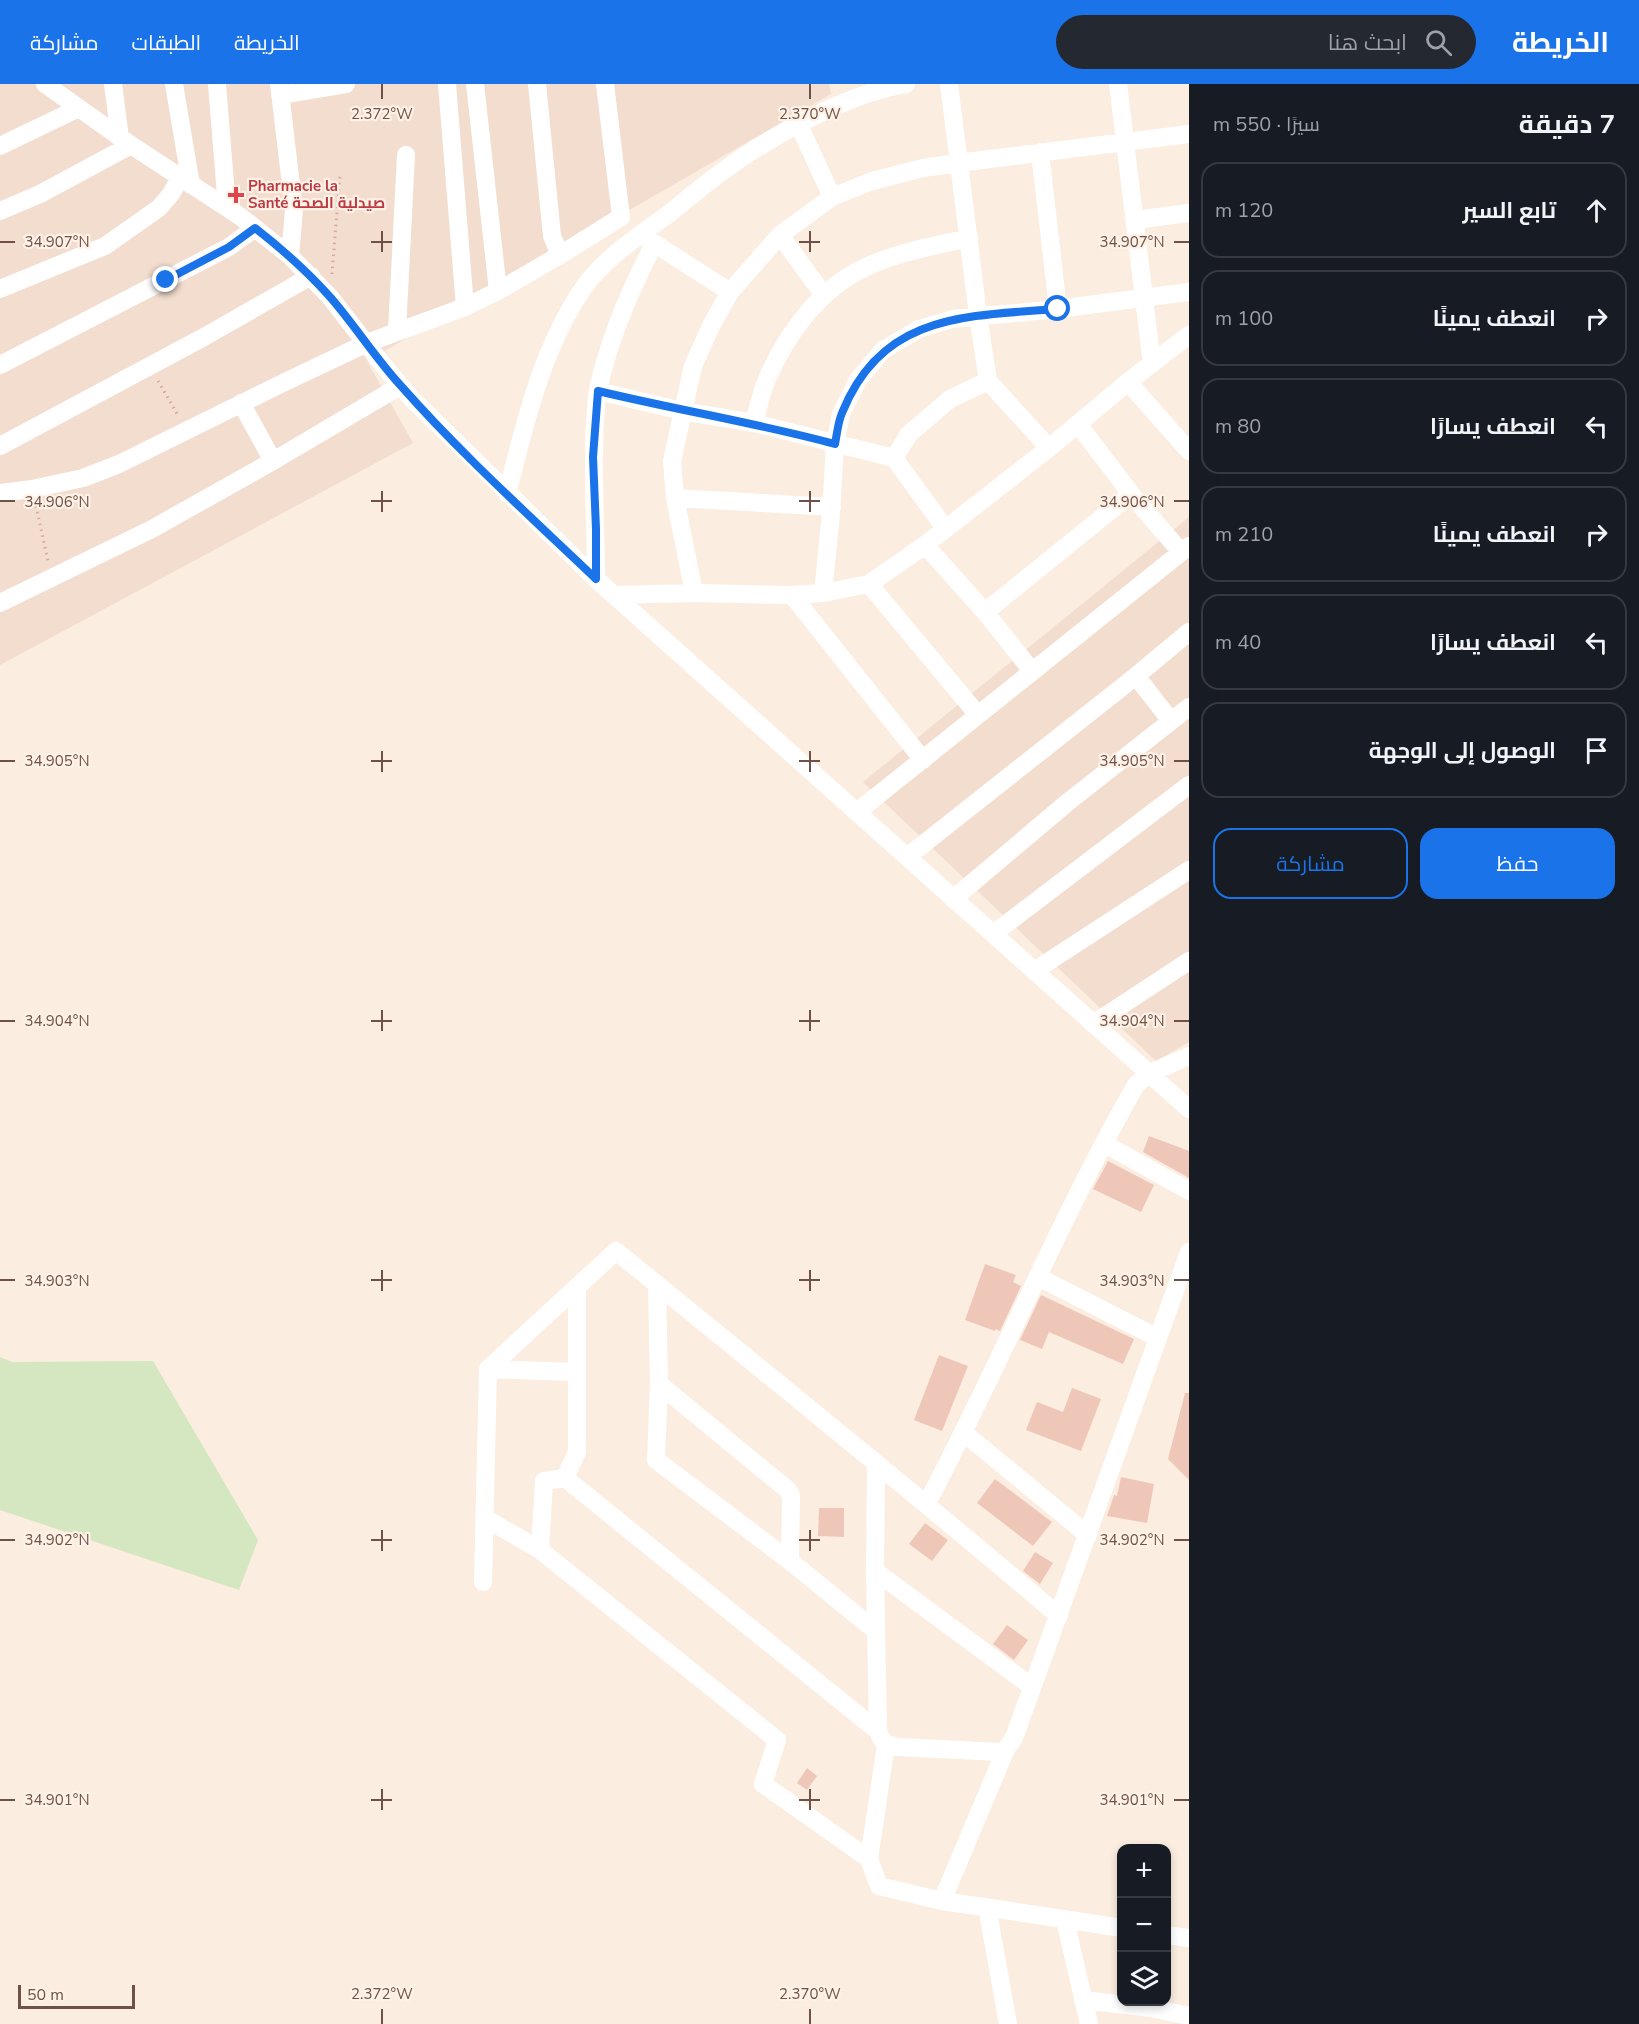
<!DOCTYPE html>
<html lang="ar">
<meta charset="utf-8">
<style>
body{margin:0;font-family:"Nunito Sans",Cairo,sans-serif;background:#242831;color:#f1f3f6;direction:rtl}
.controls{position:absolute;right:18px;bottom:18px;display:grid;overflow:hidden;border-radius:12px;box-shadow:0 3px 9px #0003}
.controls button{width:54px;height:54px;display:grid;place-items:center;padding:0;border:0;border-bottom:2px solid #363941;background:#171b24;color:#f1f3f6;font:30px sans-serif}
.scale{position:absolute;left:18px;bottom:15px;width:117px;box-sizing:border-box;padding-left:6px;border:3px solid #705149;border-top:0;font-size:16px;line-height:21px;white-space:nowrap;color:#705149;-webkit-text-stroke:4px #fef1e6;paint-order:stroke}
.stop{position:absolute;width:18px;height:18px;margin:-14px;border:4px solid #1a73e8;border-radius:50%;background:#fff}
.stop.end{background:#1a73e8;border-color:#fff;box-shadow:0 2px 6px #0008}
.list{margin:0;padding:0;list-style:none}
h2{display:flex;justify-content:space-between;align-items:center;height:78px;margin:0;padding:0 24px;font-size:26px}
h2 small{font-size:20px;font-weight:400;color:#9ea1a6}
.list li{display:grid;grid-template-columns:39px 1fr auto;gap:18px;align-items:center;box-sizing:border-box;height:96px;margin:0 12px 12px;padding:0 12px;border:2px solid #363941;border-radius:18px}
.list b{display:block;font-size:22px;white-space:nowrap}
.list em{font-size:20px;font-style:normal;color:#9ea1a6}
.actions{display:flex;gap:12px;padding:18px 24px}
.actions a{flex:1;padding:14px 0;border:2px solid #1a73e8;border-radius:18px;text-align:center;font-size:21px;color:#1a73e8}
.actions .main{background:#1a73e8;color:#fff}
.icon{flex:none;width:33px;height:33px;fill:none;stroke:currentColor;stroke-width:2;stroke-linecap:round;stroke-linejoin:round}
.map{position:relative;flex:none;width:1189px;height:1940px;overflow:hidden;direction:ltr}
header{display:flex;align-items:center;gap:36px;box-sizing:border-box;height:84px;padding:0 30px;background:#1a73e8;color:#fff}
header strong{font-size:28px}
nav{display:flex;gap:33px;margin-inline-start:auto;font-size:21px}
.search{width:420px;height:54px;background:#242831;display:flex;align-items:center;gap:15px;box-sizing:border-box;padding:0 21px;border-radius:33px;color:#9ea1a6;font-size:22px}
main{display:flex}
aside{flex:1;background:#171b24}
.map>svg:first-child{display:block}
.residential{fill:#f2ddcf}
.green{fill:#d5e7c0}
.building{fill:#efc7b9}
.lines{fill:none;stroke-linecap:round;stroke-linejoin:round}
.path{stroke:#d3aa9d;stroke-width:3;stroke-dasharray:1.5 4.5;stroke-linecap:butt}
.minor{stroke:#fff;stroke-width:18}
.route{stroke:#1a73e8;stroke-width:8}
.ticks{fill:none;stroke:#705149;stroke-width:2}
.health-dot{fill:#e0444e;stroke:#fef1e6;stroke-width:2}
.labels{text-anchor:middle;dominant-baseline:central;stroke-width:4.5;stroke-linejoin:round;paint-order:stroke}
.health-label{font-size:15px;font-weight:bold;fill:#be3a42;stroke:#fef1e6;text-anchor:start}
.ticks-label{font-size:15px;text-anchor:middle;fill:#705149;stroke:#fef1e6;stroke-width:4.5;stroke-linejoin:round;paint-order:stroke}
</style>
<header>
<strong>الخريطة</strong>
<div class="search"><svg class="icon" aria-label="search" viewBox="0 0 24 24"><circle cx="10" cy="10" r="6"/><path d="M15 15l6 6"/></svg>ابحث هنا</div>
<nav><a>الخريطة</a><a>الطبقات</a><a>مشاركة</a></nav>
</header>
<main>
<aside>
<h2>7 دقيقة<small>سيرًا · 550 m</small></h2>
<ul class="list">
<li><svg class="icon" aria-label="ahead" viewBox="0 0 24 24"><path d="M12 20V5M6 11l6-6 6 6"/></svg><div><b>تابع السير</b></div><em>120 m</em></li>
<li><svg class="icon" aria-label="right" viewBox="0 0 24 24"><path d="M7 20v-9h11M14 6l5 5-5 5"/></svg><div><b>انعطف يمينًا</b></div><em>100 m</em></li>
<li><svg class="icon" aria-label="left" viewBox="0 0 24 24"><path d="M17 20v-9H6M10 6l-5 5 5 5"/></svg><div><b>انعطف يسارًا</b></div><em>80 m</em></li>
<li><svg class="icon" aria-label="right" viewBox="0 0 24 24"><path d="M7 20v-9h11M14 6l5 5-5 5"/></svg><div><b>انعطف يمينًا</b></div><em>210 m</em></li>
<li><svg class="icon" aria-label="left" viewBox="0 0 24 24"><path d="M17 20v-9H6M10 6l-5 5 5 5"/></svg><div><b>انعطف يسارًا</b></div><em>40 m</em></li>
<li><svg class="icon" aria-label="arrive" viewBox="0 0 24 24"><path d="M6 21V4h12l-3 4 3 4H6"/></svg><div><b>الوصول إلى الوجهة</b></div></li>
</ul>
<div class="actions"><a class="main">حفظ</a><a>مشاركة</a></div>
</aside>
<div class="map">
<svg width="1189" height="1940" viewBox="0 0 1189 1940">
<rect width="100%" height="100%" fill="#fbede0"/>
<path class="residential" d="M0 0H829L831 10 367 277 413 359 0 581Z
M1189 433V958L1156 977 863 698Z"/>
<path class="green" d="M0 1273 12 1278 153 1277 258 1456 239 1506 0 1426Z"/>
<path class="building" d="M1149 1052 1189 1067V1094L1143 1068Z
M1108 1077 1154 1101 1141 1128 1093 1105Z
M985 1180 1016 1191 1013 1198 1021 1202 1000 1247 996 1245 995 1247 965 1236Z
M1041 1211 1134 1255 1123 1280 1049 1248 1042 1265 1020 1256Z
M939 1271 968 1282 942 1347 914 1336Z
M1072 1304 1101 1315 1081 1367 1026 1346 1037 1318 1063 1328Z
M1185 1309H1189V1396L1168 1375Z
M1121 1393 1154 1400 1147 1439 1107 1432 1114 1411 1117 1412Z
M995 1395 1052 1438 1033 1462 977 1419Z
M819 1424H844V1453L818 1452Z
M925 1439 948 1456 932 1477 909 1460Z
M1035 1468 1053 1479 1040 1500 1023 1487Z
M1007 1541 1028 1556 1014 1576 993 1560Z
M807 1684 817 1692 807 1706 797 1699Z"/>
<g class="lines">
<path class="path" d="M332 190 340 91
M158 297 179 333
M36 422 48 477"/>
<path class="minor" d="M45 0 131 61 241 133 290 172 330 213 383 281 412 315 596 495 1189 1025
M113 0 120 54
M174 0 191 101
M217 0 227 124
M279 0 294 126 290 172
M447 0 465 223
M475 0 498 207
M949 0 978 231 988 297 1049 364
M1118 0 1152 280
M280 11 346 0
M799 41 832 113
M0 62 79 24
M1040 68 1058 225
M0 127 40 110 131 61
M1135 136 1189 129
M780 151 823 210
M646 154 730 208
M560 171 621 133 605 0
M0 205 105 162 159 124 171 110 180 94
M397 248 406 71
M0 281 229 163 255 144
M1128 298 1189 367
M598 307 682 327 754 339 894 374
M241 319 273 377
M754 339C758 325 761 309 767 295 786 251 819 205 864 184 897 168 934 162 969 154
M1078 340 1131 410 1181 468
M0 362 204 253 311 192
M0 409 32 405 83 394 119 380 285 298 367 259 465 223 498 207 560 171 552 152 537 0
M507 410C525 339 542 264 584 203 606 173 637 153 666 132 684 118 701 103 719 90 767 54 847 9 906 0
M675 414 832 423
M945 444 894 374 909 350 950 315 988 297
M925 461 985 528 1032 587
M596 495C596 442 592 390 595 338 596 327 596 316 598 306 609 254 630 206 654 160
M869 500 978 631
M694 509 675 414 672 377 693 282 712 240 730 208 780 151 832 113 872 97 923 84 958 79 1189 50
M823 509 831 430 835 360 841 330 858 296 883 266 919 245 952 235 1058 225 1189 208
M613 511 694 509 792 511 823 509 869 500 925 461 1049 364 1128 298 1189 251
M792 511 923 676
M0 519 152 445 273 377 400 302
M985 528 1131 410
M1136 592 1171 637
M857 728 1189 462
M907 773 1136 592 1189 548
M953 815 1068 718 1189 623
M993 850 1189 701
M1034 887 1189 786
M1093 940 1189 877
M1105 1060 1189 1107
M1038 1193 1158 1254
M657 1201 659 1300 656 1376 790 1477 876 1547
M488 1285 577 1288
M659 1300 788 1406 791 1412 790 1477
M964 1349 1088 1451
M876 1380 875 1487 878 1647C882 1659 886 1661 898 1663L999 1668 1006 1665
M565 1394 577 1368V1203
M927 1419C1000 1282 1059 1135 1136 1001L1148 990 1189 972
M485 1434 540 1466 777 1656 763 1700 869 1775
M540 1466 544 1397 565 1394 878 1647
M875 1487 1032 1603
M483 1498 488 1285 616 1167C764 1288 914 1408 1059 1532
M886 1661 869 1775 879 1802 942 1817 997 1825
M942 1817 1006 1665 1014 1654 1189 1168
M1065 1836 1089 1940
M1166 1851 1189 1854
M1083 1916 1151 1924 1189 1932
M1008 1940 989 1834 990 1827 997 1825 1122 1844"/>
</g>
<g class="lines">
<path class="route" d="M166 196 229 163 255 144C282 165 308 188 331 214 356 243 376 275 402 303 462 371 530 432 596 495V445L593 373 598 307C677 326 757 339 835 360 837 350 838 338 842 329 882 229 967 232 1058 225"/>
</g>
<path class="ticks" d="M382 0V15M810 0V15M382 147V168M810 147V168M0 158H15M371 158H392M799 158H820M1174 158H1189M382 407V428M810 407V428M0 417H15M371 417H392M799 417H820M1174 417H1189M382 667V688M810 667V688M0 677H15M371 677H392M799 677H820M1174 677H1189M382 926V947M810 926V947M0 937H15M371 937H392M799 937H820M1174 937H1189M382 1186V1207M810 1186V1207M0 1196H15M371 1196H392M799 1196H820M1174 1196H1189M382 1446V1467M810 1446V1467M0 1456H15M371 1456H392M799 1456H820M1174 1456H1189M382 1705V1726M810 1705V1726M0 1716H15M371 1716H392M799 1716H820M1174 1716H1189M382 1925V1940M810 1925V1940"/>
<path class="health-dot" d="M233 102h6v6h6v6h-6v6h-6v-6h-6v-6h6z"/>
<g class="labels">
<g class="health-label">
<text x="248" y="102">Pharmacie la<tspan x="248" dy="17">Santé صيدلية الصحة</tspan></text>
</g>
</g>
<g class="ticks-label">
<text x="382" y="35">2.372°W</text>
<text x="810" y="35">2.370°W</text>
<text x="57" y="163">34.907°N</text>
<text x="1132" y="163">34.907°N</text>
<text x="57" y="423">34.906°N</text>
<text x="1132" y="423">34.906°N</text>
<text x="57" y="682">34.905°N</text>
<text x="1132" y="682">34.905°N</text>
<text x="57" y="942">34.904°N</text>
<text x="1132" y="942">34.904°N</text>
<text x="57" y="1202">34.903°N</text>
<text x="1132" y="1202">34.903°N</text>
<text x="57" y="1461">34.902°N</text>
<text x="1132" y="1461">34.902°N</text>
<text x="57" y="1721">34.901°N</text>
<text x="1132" y="1721">34.901°N</text>
<text x="382" y="1915">2.372°W</text>
<text x="810" y="1915">2.370°W</text>
</g>
</svg>
<div class="controls">
<button>+</button>
<button>−</button>
<button><svg class="icon" aria-label="layers" viewBox="0 0 24 24"><path d="M12 4l9 5-9 5-9-5zM3 14l9 5 9-5"/></svg></button>
</div>
<div class="scale">50 m</div>
<div class="stop" style="left:1058px;top:225px"></div>
<div class="stop end" style="left:166px;top:196px"></div>
</div>
</main>
